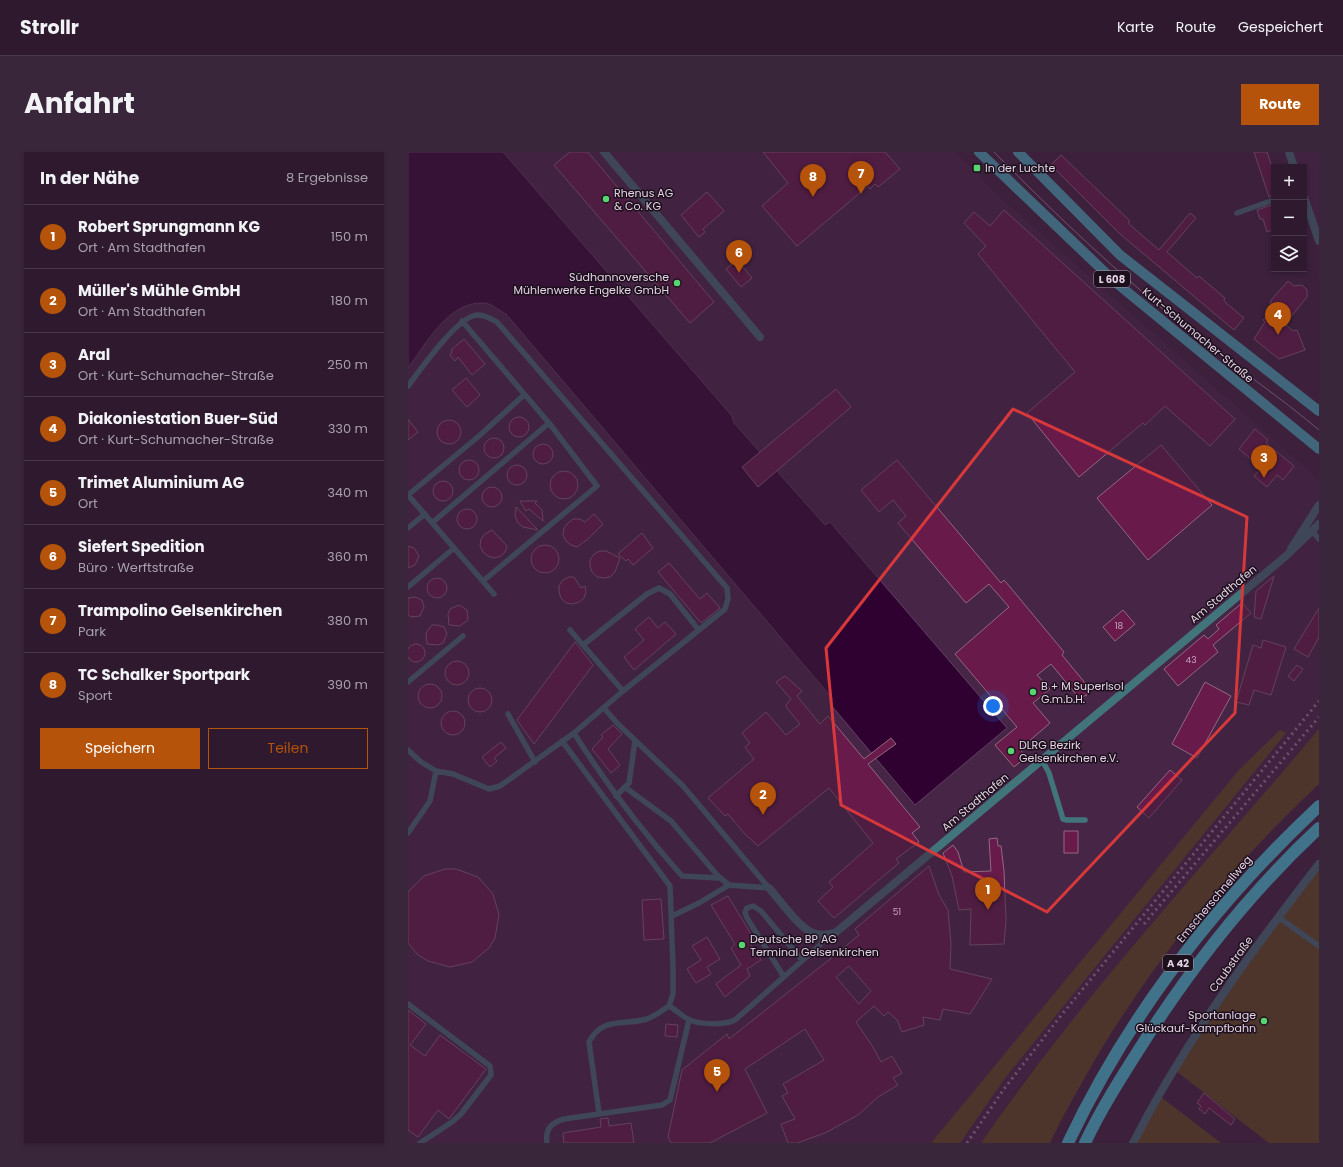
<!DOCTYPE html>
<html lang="de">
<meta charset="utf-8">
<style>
body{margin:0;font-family:Poppins,sans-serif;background:#3a263a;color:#f1f3f6}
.controls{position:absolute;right:12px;top:12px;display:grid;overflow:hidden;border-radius:0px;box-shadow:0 2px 6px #0003}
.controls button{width:36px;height:36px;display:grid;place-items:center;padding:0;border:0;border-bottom:1px solid #49384a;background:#2e192e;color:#f1f3f6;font:20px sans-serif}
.you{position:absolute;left:585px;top:554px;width:14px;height:14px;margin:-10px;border:3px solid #fff;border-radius:50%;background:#1a73e8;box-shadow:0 0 0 6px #1a73e833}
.badge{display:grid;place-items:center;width:26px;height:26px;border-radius:50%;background:#b45309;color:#fff;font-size:13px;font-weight:700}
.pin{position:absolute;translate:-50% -33px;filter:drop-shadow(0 1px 2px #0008)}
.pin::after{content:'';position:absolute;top:21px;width:14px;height:12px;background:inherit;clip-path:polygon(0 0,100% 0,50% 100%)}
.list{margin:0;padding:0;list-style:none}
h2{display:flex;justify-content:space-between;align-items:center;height:52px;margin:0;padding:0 16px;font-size:17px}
h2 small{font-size:13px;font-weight:400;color:#a7a0aa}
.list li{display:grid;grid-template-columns:26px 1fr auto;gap:12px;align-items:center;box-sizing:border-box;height:64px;padding:0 16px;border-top:1px solid #49384a}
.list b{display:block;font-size:15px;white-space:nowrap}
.list p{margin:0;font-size:13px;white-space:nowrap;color:#a7a0aa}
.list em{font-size:13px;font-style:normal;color:#a7a0aa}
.actions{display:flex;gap:8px;padding:12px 16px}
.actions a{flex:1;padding:9px 0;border:1px solid #b45309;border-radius:0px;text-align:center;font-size:14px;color:#b45309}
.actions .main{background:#b45309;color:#fff}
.icon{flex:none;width:22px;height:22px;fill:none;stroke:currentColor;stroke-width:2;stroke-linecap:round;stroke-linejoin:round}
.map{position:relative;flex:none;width:911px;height:991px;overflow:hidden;border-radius:0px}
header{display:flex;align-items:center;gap:24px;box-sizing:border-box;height:56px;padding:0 20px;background:#2e192e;border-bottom:1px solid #49384a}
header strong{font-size:19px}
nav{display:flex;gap:22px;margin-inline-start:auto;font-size:14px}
.intro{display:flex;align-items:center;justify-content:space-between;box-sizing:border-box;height:96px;padding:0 24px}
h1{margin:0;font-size:28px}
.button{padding:10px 18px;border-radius:0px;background:#b45309;color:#fff;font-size:14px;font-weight:700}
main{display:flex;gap:24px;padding:0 24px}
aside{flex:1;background:#2e192e;border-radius:0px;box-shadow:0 2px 6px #0003}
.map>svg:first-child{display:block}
.built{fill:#472547}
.green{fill:#644f19}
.water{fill:#2f0130;stroke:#654066}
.building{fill:#681a4a;stroke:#93697e;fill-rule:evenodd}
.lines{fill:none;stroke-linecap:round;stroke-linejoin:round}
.lane{stroke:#42747b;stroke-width:5.5}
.street{stroke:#42747b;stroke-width:8}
.primary{stroke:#47bac9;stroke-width:10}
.highway{stroke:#45d6e8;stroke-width:12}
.tram{stroke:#a791a7;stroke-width:1}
.rail{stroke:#a791a7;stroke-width:3;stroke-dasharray:2 4;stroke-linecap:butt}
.marked{fill:none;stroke:#d7393b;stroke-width:3;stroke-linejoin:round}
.poi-dot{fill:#58d570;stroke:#1d101d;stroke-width:1.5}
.labels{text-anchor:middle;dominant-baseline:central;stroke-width:3;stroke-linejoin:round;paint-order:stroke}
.number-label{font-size:9px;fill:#c5a4be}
.shield{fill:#1d101d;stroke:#a898a8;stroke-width:1}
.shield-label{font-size:10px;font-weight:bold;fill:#e4d2e4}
.poi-label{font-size:11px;fill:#e4d2e4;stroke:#1d101d;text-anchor:start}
.street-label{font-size:11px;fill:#e4d2e4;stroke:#1d101d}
</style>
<header>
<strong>Strollr</strong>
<nav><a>Karte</a><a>Route</a><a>Gespeichert</a></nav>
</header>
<div class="intro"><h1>Anfahrt</h1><a class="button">Route</a></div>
<main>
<aside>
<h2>In der Nähe<small>8 Ergebnisse</small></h2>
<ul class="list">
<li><span class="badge">1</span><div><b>Robert Sprungmann KG</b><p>Ort · Am Stadthafen</p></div><em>150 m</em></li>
<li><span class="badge">2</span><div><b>Müller's Mühle GmbH</b><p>Ort · Am Stadthafen</p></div><em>180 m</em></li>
<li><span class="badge">3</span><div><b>Aral</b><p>Ort · Kurt-Schumacher-Straße</p></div><em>250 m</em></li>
<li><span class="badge">4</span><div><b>Diakoniestation Buer-Süd</b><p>Ort · Kurt-Schumacher-Straße</p></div><em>330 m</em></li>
<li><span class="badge">5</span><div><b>Trimet Aluminium AG</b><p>Ort</p></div><em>340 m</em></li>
<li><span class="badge">6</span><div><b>Siefert Spedition</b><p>Büro · Werftstraße</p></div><em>360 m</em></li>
<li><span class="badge">7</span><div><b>Trampolino Gelsenkirchen</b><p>Park</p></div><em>380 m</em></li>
<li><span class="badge">8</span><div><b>TC Schalker Sportpark</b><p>Sport</p></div><em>390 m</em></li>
</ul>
<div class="actions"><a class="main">Speichern</a><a>Teilen</a></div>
</aside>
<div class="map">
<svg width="911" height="991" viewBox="0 0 911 991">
<rect width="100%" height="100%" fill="#3d213d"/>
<path class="built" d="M0 0H548L587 41 911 328V577L674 858 614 931 573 991H552L597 926 877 581 523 991H0Z
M883 0H911V81L896 38V15H888Z"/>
<path class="green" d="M911 577V632C821 717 748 804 685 911 670 938 655 963 642 991H573C674 844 797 713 911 577Z
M872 578 878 581 597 926 552 991H523L831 618Z
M911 717V991H861L768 919 816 844Z
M753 945 813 991H729Z"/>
<path class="water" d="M0 0H95L324 264 326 271 417 373 422 370 599 576 507 653 423 553 424 546 98 162C92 159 83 151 76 151 40 149 19 191 0 216Z"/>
<path class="building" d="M162 0H180L306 150 282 171 146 13Z
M355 0H477L492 17 470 35 467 32 462 37 460 34 389 94 354 54 380 31Z
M846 0H859L866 21V44L861 45Z
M653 3 721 68V72L751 98 782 61 788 66 759 100 789 126 791 124 817 146 816 148 818 151 836 166 826 178 712 82 643 13Z
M299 40 316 59 295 77 297 80 291 85 273 63Z
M866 52V77L859 80 855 67H852L849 58Z
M596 58 827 267 802 294 757 254 737 273 735 271 671 325 619 261 667 220 570 102 578 94 556 71 566 60 582 74Z
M329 108 344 126 333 135 318 117Z
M880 129 886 134 894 133 899 138V145L877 172 885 179 889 178 897 198 871 207 846 187 857 170 855 168 868 155 862 151 864 147Z
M56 187 77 212 64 223 50 205 47 209 42 203 44 200 43 198Z
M58 226 72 243 59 255 44 238Z
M428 237 443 255 350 335 334 315Z
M101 275a10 10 0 1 1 20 0a10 10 0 1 1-20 0Z
M0 267 10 280 0 288Z
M29 280a12 12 0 1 1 24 0a12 12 0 1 1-24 0Z
M847 277 860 288 858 291 886 314 875 328 869 323 859 335 846 324 854 316 831 297Z
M76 296a10 10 0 1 1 20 0a10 10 0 1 1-20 0Z
M125 302a10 10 0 1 1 20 0a10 10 0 1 1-20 0Z
M753 293 804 353 740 408 689 346Z
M51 318a10 10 0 1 1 20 0a10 10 0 1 1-20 0Z
M489 308 593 431 596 428 607 441 656 500 654 503 682 537 679 540V543L671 546 643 512 629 523 642 537 625 551 642 571 612 597 618 605 606 615 587 593 609 575 547 502 601 455 581 432 558 451 490 371 498 364 485 348 471 360 453 338Z
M99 323a10 10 0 1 1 20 0a10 10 0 1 1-20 0Z
M142 333a14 14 0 1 1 28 0a14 14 0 1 1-28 0Z
M25 339a10 10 0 1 1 20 0a10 10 0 1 1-20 0Z
M74 345a10 10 0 1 1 20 0a10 10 0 1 1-20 0Z
M112 349H129L127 351 134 358 135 369 121 357 118 359Z
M108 355 130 378 115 375 110 371 107 364Z
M49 367a10 10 0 1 1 20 0a10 10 0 1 1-20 0Z
M186 362 195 372 181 386 169 395 163 393 158 389 155 383 156 376 160 371 165 367H172L177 370Z
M84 378 99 394 97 400 93 404 86 406 80 404 75 400 72 394 73 387 77 382Z
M234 381 245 396 225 413 220 407 218 409 210 402Z
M123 407a14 14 0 1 1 28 0a14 14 0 1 1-28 0Z
M0 394 6 396 11 404 7 413 0 416Z
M192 399H198L212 406 207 420 202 425 196 426 189 425 184 420 182 414V408L186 402Z
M261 411 292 447 299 441 312 456 293 471 250 420Z
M866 424 853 467 846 465 848 439Z
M161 425H166L173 436 177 434 178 440 176 446 171 450 164 452 158 451 153 446 151 440V434L155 428Z
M19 436a10 10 0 1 1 20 0a10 10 0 1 1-20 0Z
M7 445 14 448 16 455 12 464 3 465 0 463V446Z
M834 451 843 461 805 493 810 500 770 534 756 517 796 483 800 487 811 477 808 473Z
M51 453 59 458 60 468 52 474 41 473 40 462 42 457Z
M911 456V485L900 505 886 497Z
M715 458 727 472 707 489 695 475Z
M241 465 250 476 257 470 268 482 226 518 216 505 236 488 227 477Z
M24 473H29L36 475 39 482 35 491 30 493 19 492 18 481Z
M855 488 878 495 863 543 846 538 841 553 828 550 845 493 853 496Z
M167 490 185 513 126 592 109 568Z
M-1 501a9 9 0 1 1 18 0a9 9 0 1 1-18 0Z
M37 521a12 12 0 1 1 24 0a12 12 0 1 1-24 0Z
M889 513 895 517 886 529 880 524Z
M377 524 394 539 389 544 412 572 420 564 456 607 483 586 488 592 460 612 512 675 504 681 511 690 488 707 491 711 426 766 410 749 425 735 421 730 465 691 421 636 350 694 336 681 320 662 317 664 300 646 346 607 337 595 342 591 334 581 358 560 378 583 392 572 379 556 378 553 383 547 368 530Z
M797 530 823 544 789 606 764 592Z
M10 544a12 12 0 1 1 24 0a12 12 0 1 1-24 0Z
M60 548a12 12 0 1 1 24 0a12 12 0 1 1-24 0Z
M33 571a12 12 0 1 1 24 0a12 12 0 1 1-24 0Z
M205 573 214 582 200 597 212 613 203 621 184 597 195 585 193 583Z
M93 590 98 596 86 606 89 609 82 615 74 605Z
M762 618 774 628 741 666 729 655Z
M656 679H670V701H656Z
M589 686 590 694H593L596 719 598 768 596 792 562 793 563 757 551 758 544 724 535 701 545 693 550 700 556 720 583 719 581 687Z
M521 714 531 743 540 758 543 792 542 817 584 827 562 862 535 857 532 868 515 865 516 873 494 880 489 868 480 860 476 864 466 854 448 870 465 895 473 910 484 904 494 921 485 926 490 933 470 945 450 963 417 981 389 991H380L373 972 387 967 374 944 380 941 375 932 416 908 397 877 337 917 359 961 302 991H263L260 985 274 918 319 882 321 887 426 804 451 783 447 777ZM441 814 463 839 451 852 428 825Z
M37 717H48L70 725 85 742 91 763 87 786 81 796 64 810 42 815 20 809 10 803 0 791V740L16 724Z
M320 744 346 787 341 790 353 808 339 817 342 824 317 845 308 832 333 813 323 796 327 792 303 753Z
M253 747 256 787 236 788 234 748Z
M299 785 312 807 299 815 303 822 288 831 279 817 293 808 284 794Z
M0 858 18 872 2 893 17 904 32 883 78 917 41 967 30 958 10 985 0 978Z
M258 872 270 873 269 885 257 884Z
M796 941 827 967 823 973 801 956 797 962 791 957 793 954 789 951Z
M200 966 201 974 223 971 226 991H156L155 981 193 975 192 967Z"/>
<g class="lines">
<path class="lane" d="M829 61 866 48
M54 169 141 271 189 334 75 429
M0 234C13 217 46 170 65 164 73 161 81 166 89 170L319 436 320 447 317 457 215 539 166 581 92 634 81 637 45 622 28 619 13 610 0 598
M0 343 71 284 116 243
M0 343 86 442
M25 370 141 271
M0 376 17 362
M904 379 911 387
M0 435 46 396
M162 478 215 539
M175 493 239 442 251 436 262 442 290 477
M0 530 55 484
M196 556 209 571 275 634 361 736
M100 562 127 610
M166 581C198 632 234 679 274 724L312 726
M154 589 262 734 265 815V842L261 854C268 858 274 864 280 867 290 873 317 873 327 868L412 793 418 783
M634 608 641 621 655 667 659 668H677
M218 636 263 669 310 724 321 733
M208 644 221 631 227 589
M0 681 22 649 28 619
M264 764 291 751 321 733 361 736
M870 765 911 794
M376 825 339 766 337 760 339 756 345 754 353 759 394 808
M0 852 82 914 83 923 53 962 44 970 12 991
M191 961 181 890C195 864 215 874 239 867 247 864 255 858 261 854
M139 991C137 977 143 971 156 967L254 953 262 948 281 868"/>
<path class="street" d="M196 0 352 185
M881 0 886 15
M896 45 911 89
M883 397 911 353
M361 736C372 748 391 776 405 781 412 784 419 783 427 781L878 404 911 372
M725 991C776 891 842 801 911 712"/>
<path class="primary" d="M571 0 706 129 911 297
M610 0 712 103 911 259"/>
<path class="highway" d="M660 991C720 864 809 750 911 654
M677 991C692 959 711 929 730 899 781 818 841 741 911 676"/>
<path class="tram" d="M586 0C649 64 715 127 786 182 827 215 871 244 911 278"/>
<path class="rail" d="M736 772 911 565
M559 991 596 937 651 866 911 549"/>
</g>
<path d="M0 0H911V991H0ZM605 257 839 365 827 561 639 760 433 653 418 496Z" fill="#3d213d" fill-opacity=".55" fill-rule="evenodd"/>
<path class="marked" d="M605 257 839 365 827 561 639 760 433 653 418 496Z"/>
<g class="poi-dot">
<rect x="565" y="12" width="8" height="8" rx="2"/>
<circle cx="198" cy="47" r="4"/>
<circle cx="269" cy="131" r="4"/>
<circle cx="625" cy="540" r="4"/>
<circle cx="603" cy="599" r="4"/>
<circle cx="334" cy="793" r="4"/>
<circle cx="856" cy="869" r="4"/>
</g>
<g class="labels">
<g class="number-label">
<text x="711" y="474">18</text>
<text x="783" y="508">43</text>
<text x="489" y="760">51</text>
</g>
<g class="shield">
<rect x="686" y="119" width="36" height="16" rx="3"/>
<rect x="755" y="803" width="30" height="16" rx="3"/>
</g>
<g class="shield-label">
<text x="704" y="127">L 608</text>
<text x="770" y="811">A 42</text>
</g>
<g class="poi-label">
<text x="577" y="16">In der Luchte</text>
<text x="206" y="41">Rhenus AG<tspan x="206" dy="13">&amp; Co. KG</tspan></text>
<text x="261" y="125" text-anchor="end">Südhannoversche<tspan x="261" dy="13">Mühlenwerke Engelke GmbH</tspan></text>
<text x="633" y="534">B + M SuperIsol<tspan x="633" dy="13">G.m.b.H.</tspan></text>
<text x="611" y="593">DLRG Bezirk<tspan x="611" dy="13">Gelsenkirchen e.V.</tspan></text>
<text x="342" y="787">Deutsche BP AG<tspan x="342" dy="13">Terminal Gelsenkirchen</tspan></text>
<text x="848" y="863" text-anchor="end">Sportanlage<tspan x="848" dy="13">Glückauf-Kampfbahn</tspan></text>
</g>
<g class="street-label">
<text transform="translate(790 183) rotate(40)">Kurt-Schumacher-Straße</text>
<text transform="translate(815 442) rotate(-40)">Am Stadthafen</text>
<text transform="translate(567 650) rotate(-40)">Am Stadthafen</text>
<text transform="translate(806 747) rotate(-50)">Emscherschnellweg</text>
<text transform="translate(823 812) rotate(-54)">Caubstraße</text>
</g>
</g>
</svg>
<div class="controls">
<button>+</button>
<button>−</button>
<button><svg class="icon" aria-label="layers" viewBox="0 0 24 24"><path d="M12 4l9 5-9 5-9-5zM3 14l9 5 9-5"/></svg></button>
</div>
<div class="you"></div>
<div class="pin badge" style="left:580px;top:758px">1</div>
<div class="pin badge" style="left:355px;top:663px">2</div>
<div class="pin badge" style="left:856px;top:326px">3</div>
<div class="pin badge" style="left:870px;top:183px">4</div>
<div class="pin badge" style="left:309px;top:940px">5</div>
<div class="pin badge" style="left:331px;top:121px">6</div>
<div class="pin badge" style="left:453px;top:42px">7</div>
<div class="pin badge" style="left:405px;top:45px">8</div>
</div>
</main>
